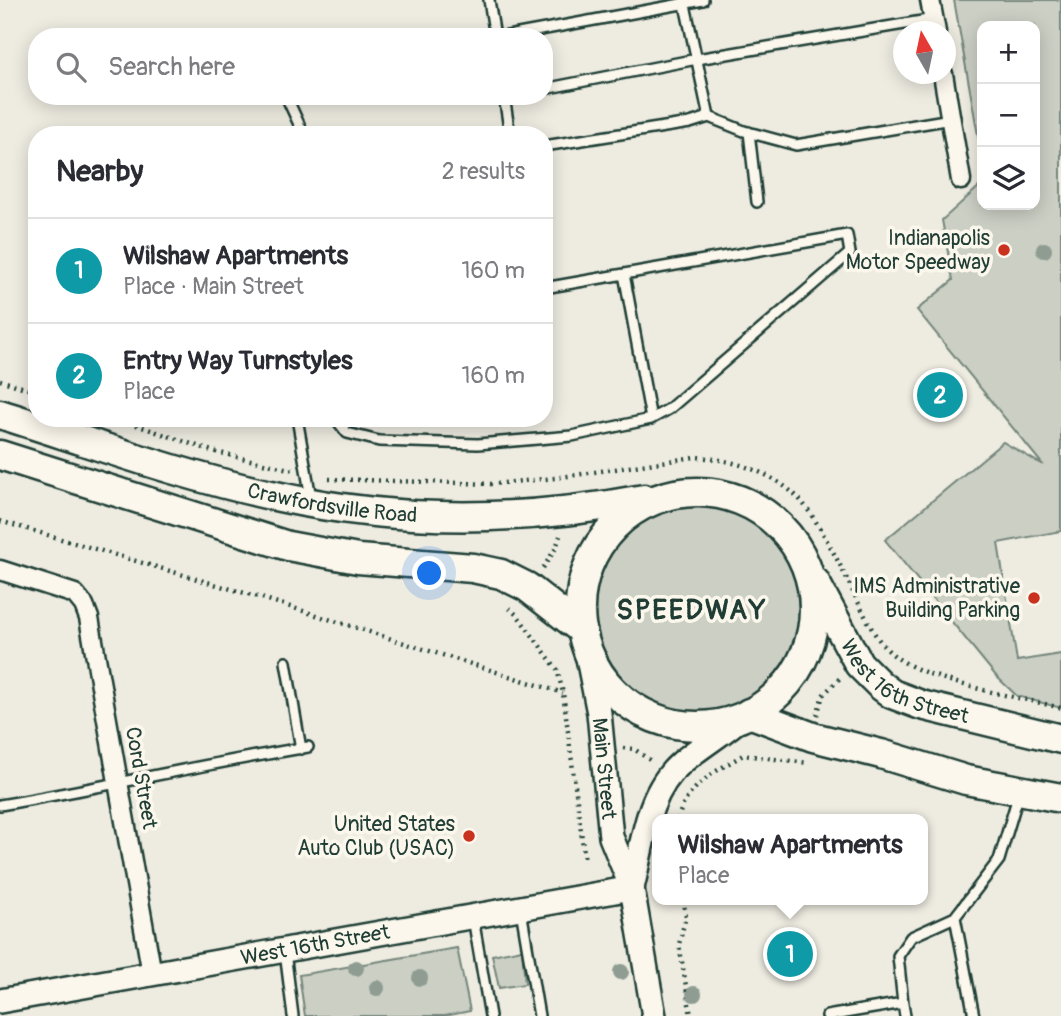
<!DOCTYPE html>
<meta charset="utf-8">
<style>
body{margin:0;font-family:Pangolin,sans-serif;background:#f2f2f3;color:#2b2b33}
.controls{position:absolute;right:21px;top:21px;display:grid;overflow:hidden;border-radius:14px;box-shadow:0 4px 18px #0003}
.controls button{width:63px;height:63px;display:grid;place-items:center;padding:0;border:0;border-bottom:2px solid #e1e1e2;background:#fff;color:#2b2b33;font:35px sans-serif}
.compass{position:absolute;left:893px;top:21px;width:63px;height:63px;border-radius:50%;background:#fff;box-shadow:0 4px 18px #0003;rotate:351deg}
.you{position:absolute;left:430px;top:574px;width:24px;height:24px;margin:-18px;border:5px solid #fff;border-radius:50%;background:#1a73e8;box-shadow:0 0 0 10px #1a73e833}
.badge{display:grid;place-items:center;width:46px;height:46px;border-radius:50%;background:#1a73e8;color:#fff;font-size:23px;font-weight:700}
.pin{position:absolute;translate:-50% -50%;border:4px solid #fff;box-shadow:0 2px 7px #0006}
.popup{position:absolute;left:652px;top:814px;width:276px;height:91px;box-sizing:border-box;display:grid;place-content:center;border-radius:14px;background:#fff;filter:drop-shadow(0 2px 5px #0005);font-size:23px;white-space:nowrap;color:#7c7c81}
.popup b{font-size:26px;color:#2b2b33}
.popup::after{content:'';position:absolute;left:50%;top:100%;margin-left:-14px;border:14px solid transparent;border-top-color:#fff}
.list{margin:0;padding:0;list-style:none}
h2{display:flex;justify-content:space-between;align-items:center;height:91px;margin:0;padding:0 28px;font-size:30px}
h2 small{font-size:23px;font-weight:400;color:#7c7c81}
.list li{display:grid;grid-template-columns:46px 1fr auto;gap:21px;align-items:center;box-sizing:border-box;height:105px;padding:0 28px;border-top:2px solid #e1e1e2}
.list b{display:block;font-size:26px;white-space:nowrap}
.list p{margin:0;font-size:23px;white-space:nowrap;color:#7c7c81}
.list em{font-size:23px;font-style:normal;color:#7c7c81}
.icon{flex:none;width:38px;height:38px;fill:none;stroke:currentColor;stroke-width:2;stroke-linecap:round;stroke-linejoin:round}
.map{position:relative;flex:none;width:1061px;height:1016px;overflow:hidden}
.search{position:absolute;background:#fff;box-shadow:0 4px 18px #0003;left:28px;top:28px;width:525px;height:77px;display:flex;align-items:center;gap:18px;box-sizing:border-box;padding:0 24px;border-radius:28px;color:#7c7c81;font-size:26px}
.panel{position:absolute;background:#fff;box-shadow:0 4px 18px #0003;left:28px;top:126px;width:525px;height:301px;border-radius:28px}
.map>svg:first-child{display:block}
.green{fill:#cbcfc4;stroke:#75867c;stroke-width:2}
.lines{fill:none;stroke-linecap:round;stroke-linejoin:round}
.service-casing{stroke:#1f3d34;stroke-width:14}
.minor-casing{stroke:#1f3d34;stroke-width:23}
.tertiary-casing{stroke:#1f3d34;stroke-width:28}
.primary-casing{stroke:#1f3d34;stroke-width:33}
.path{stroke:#1f3d34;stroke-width:4.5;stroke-dasharray:2 5;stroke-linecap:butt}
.service{stroke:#fbf7ec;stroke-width:9}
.minor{stroke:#fbf7ec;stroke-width:18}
.tertiary{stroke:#fbf7ec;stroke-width:23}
.primary{stroke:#fbf7ec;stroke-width:28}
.tree{fill:#8f9c92}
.poi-dot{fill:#c8321e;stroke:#fbf7ec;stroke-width:2.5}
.labels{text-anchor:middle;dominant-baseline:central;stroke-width:7;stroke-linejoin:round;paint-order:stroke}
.poi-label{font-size:21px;fill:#1f3d34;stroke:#fbf7ec;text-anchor:end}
.street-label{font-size:21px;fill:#1f3d34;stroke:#fbf7ec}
.district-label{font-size:28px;font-weight:bold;letter-spacing:2px;fill:#1f3d34;stroke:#fbf7ec}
</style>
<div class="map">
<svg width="1061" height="1016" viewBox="0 0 1061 1016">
<rect width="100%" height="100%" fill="#eeece1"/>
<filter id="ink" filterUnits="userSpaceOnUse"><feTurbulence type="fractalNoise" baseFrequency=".0143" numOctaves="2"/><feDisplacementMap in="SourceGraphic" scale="14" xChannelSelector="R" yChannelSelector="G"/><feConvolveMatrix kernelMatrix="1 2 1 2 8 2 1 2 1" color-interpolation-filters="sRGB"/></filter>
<g filter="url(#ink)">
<path class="green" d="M954 0H1061V531L998 543 1017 661 1061 654V708L1017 696 996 676 885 540 1003 442 1043 465 917 310 953 280 942 220 982 184V205H1035V26H982V158Z
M580 608a117 117 0 1 1 234 0a117 117 0 1 1-234 0Z
M457 948 470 1011 445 1016H305L299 975Z
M522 949 525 984 499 988 492 955Z"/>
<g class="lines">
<g class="service-casing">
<path id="service" d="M489 0 495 37
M684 0 709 117
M502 37 703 0
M544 89 697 59 934 19
M286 96 304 135
M504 96 510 135
M749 132 757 202
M544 146 690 123 709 117 744 131 796 145 951 119
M624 274 651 419
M297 418 311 498
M335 418 347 433 379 441 478 444 572 436 651 419 669 409 850 253 847 235 544 288
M286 662 301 749
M0 805C103 787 205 764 308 747
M521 910 539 1016
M955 917 974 1016
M473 918 490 1016
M285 952 293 1016
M903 1003 898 956 911 937 955 917 999 860 1019 793
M827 1016 903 1003 905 1016"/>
</g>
<g class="minor-casing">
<path id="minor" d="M930 0 936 32
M943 74 961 180
M0 570 75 594 84 605 89 618 152 974"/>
</g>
<g class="tertiary-casing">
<g id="tertiary">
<path id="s1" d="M586 648 599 713 611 837 632 888 654 1016"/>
<path d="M632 888C643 845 646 793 681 763 701 746 724 733 743 716"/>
<path id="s2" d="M0 1001 632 888"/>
</g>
</g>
<g class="primary-casing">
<g id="primary">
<path id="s3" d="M0 414C92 443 185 477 280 497 400 523 523 522 644 499"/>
<path d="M0 455 288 546 358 559 473 568 501 574 527 587 582 630"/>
<circle cx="697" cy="609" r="117"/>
<path id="s4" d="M815 582 859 664 880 685 892 694 921 705 1061 739"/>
<path d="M749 713 813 737 881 754 966 780 1061 798"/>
</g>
</g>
<path class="path" d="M0 380 37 392
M116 418 212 451 293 470
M329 479 492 484 555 478 695 457C730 459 766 470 793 493 815 511 843 571 856 598 866 617 874 638 890 652 922 682 1016 696 1061 708
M0 521 265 599 563 693
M543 568 556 548 560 536
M509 608 518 616 557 669 563 693 585 862
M817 715 823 695 841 677
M623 748 634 749 651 761
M678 819C686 786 716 771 743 755L808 763
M683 900 686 916 679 944 691 1016"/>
<use href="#service" class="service"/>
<use href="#minor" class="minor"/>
<use href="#tertiary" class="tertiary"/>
<use href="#primary" class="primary"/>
</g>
<g class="tree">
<circle cx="1044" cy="250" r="8"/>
<circle cx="356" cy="968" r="8"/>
<circle cx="621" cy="972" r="8"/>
<circle cx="420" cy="978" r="8"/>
<circle cx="377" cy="988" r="8"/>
<circle cx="694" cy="994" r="8"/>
</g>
</g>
<g class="poi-dot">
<circle cx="1004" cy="250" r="7"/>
<circle cx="1034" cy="598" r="7"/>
<circle cx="469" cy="836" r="7"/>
</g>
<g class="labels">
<g class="poi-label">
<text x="990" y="238">Indianapolis<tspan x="990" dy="24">Motor Speedway</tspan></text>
<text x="1020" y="586">IMS Administrative<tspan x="1020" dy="24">Building Parking</tspan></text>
<text x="455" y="824">United States<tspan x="455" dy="24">Auto Club (USAC)</tspan></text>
</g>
<g class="street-label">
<text stroke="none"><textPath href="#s3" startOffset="345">Crawfordsville Road</textPath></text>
<text stroke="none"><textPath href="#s4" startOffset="142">West 16th Street</textPath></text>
<text stroke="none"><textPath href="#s1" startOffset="122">Main Street</textPath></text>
<text transform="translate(141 778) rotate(80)">Cord Street</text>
<text stroke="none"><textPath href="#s2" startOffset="320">West 16th Street</textPath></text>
</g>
<g class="district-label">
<text x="692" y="610">SPEEDWAY</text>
</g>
</g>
</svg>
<div class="controls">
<button>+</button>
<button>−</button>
<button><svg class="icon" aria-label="layers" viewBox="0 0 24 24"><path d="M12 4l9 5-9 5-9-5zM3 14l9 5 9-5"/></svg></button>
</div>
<svg class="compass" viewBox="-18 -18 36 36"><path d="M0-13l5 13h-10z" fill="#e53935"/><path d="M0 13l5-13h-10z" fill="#7c7c81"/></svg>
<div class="you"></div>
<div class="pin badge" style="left:790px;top:954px;background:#0f9aa8">1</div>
<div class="popup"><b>Wilshaw Apartments</b>Place</div>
<div class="pin badge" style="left:940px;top:395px;background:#0f9aa8">2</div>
<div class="search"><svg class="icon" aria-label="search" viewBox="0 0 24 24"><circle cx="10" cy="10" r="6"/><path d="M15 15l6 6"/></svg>Search here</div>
<section class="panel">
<h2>Nearby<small>2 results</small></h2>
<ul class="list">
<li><span class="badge" style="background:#0f9aa8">1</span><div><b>Wilshaw Apartments</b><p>Place · Main Street</p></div><em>160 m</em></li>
<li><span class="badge" style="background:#0f9aa8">2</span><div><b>Entry Way Turnstyles</b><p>Place</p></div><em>160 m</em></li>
</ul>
</section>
</div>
